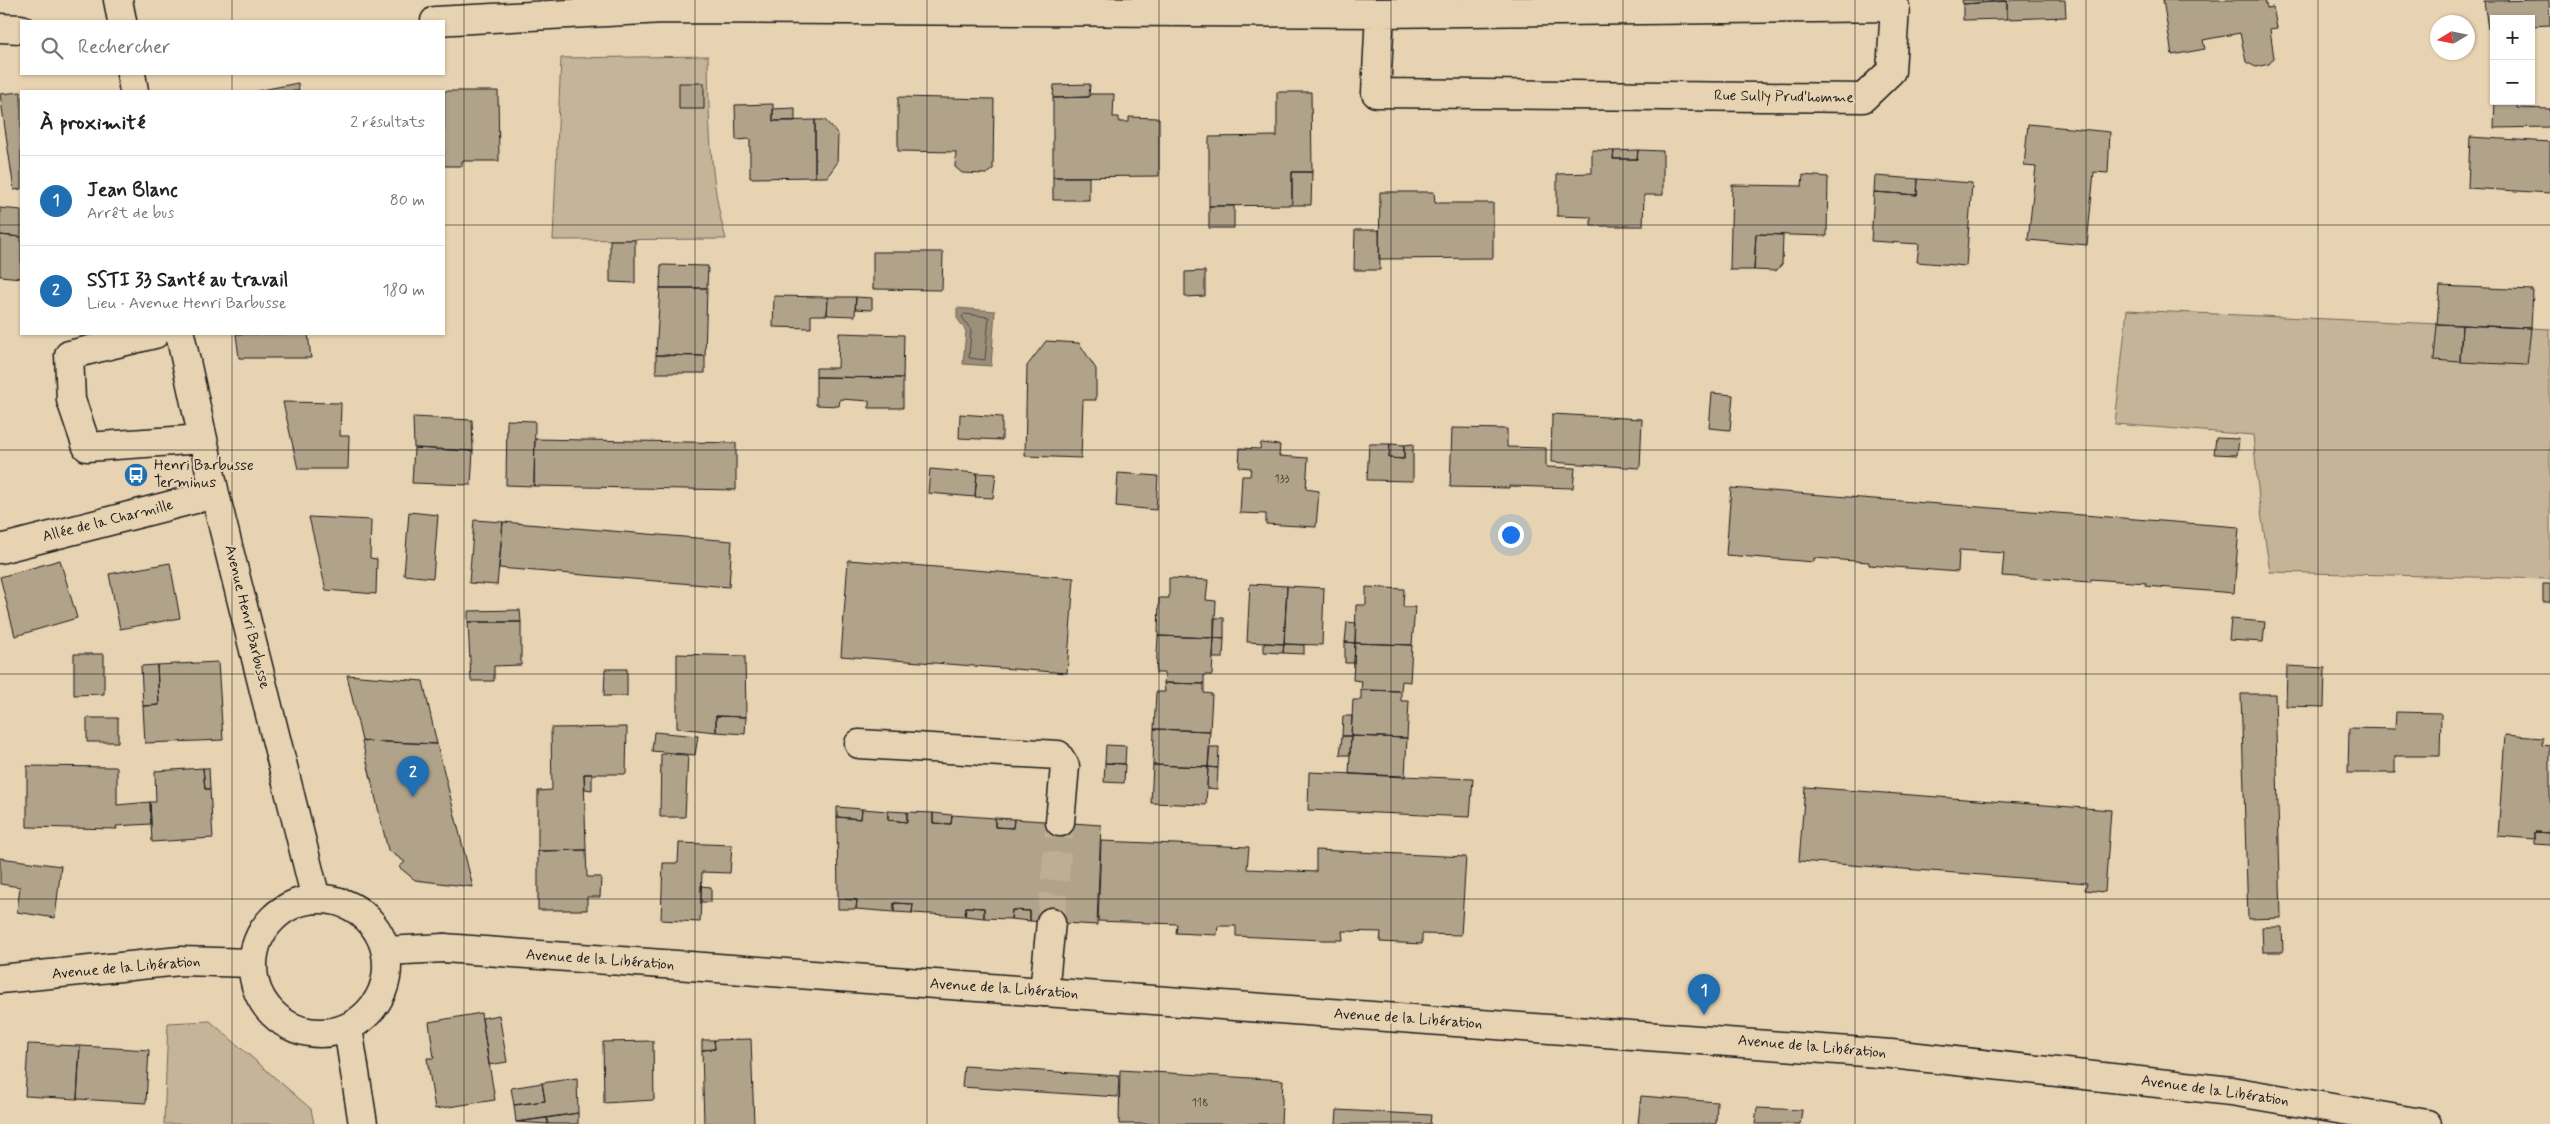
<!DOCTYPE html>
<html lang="fr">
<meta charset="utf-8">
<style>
body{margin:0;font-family:Mynerve,sans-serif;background:#f2f2f2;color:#222}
.controls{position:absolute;right:15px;top:15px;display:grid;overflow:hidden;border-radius:0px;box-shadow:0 1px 4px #0004}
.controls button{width:45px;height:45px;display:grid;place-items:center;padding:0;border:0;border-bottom:1px solid #e0e0e0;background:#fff;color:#222;font:25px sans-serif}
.compass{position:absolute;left:2430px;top:15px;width:45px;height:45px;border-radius:50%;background:#fff;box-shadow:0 1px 4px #0004;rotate:260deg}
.you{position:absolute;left:1510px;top:534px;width:18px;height:18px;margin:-12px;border:4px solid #fff;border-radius:50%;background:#1a73e8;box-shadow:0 0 0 8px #1a73e833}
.badge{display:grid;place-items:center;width:32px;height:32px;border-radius:50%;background:#1f6fb2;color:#fff;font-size:16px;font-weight:700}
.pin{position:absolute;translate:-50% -41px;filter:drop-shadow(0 1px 2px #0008)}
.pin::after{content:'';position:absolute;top:26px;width:18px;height:15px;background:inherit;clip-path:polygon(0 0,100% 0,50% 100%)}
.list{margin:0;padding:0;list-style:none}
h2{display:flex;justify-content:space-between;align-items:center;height:65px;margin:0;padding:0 20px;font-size:21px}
h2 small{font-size:16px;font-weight:400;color:#767676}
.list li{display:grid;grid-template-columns:32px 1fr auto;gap:15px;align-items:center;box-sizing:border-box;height:90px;padding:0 20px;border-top:1px solid #e0e0e0}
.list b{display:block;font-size:19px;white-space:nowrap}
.list p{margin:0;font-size:16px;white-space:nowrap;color:#767676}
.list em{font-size:16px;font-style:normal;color:#767676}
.icon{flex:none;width:28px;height:28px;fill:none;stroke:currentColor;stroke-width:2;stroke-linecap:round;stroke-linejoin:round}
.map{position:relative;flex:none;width:2550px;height:1124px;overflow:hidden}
.search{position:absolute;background:#fff;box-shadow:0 1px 4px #0004;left:20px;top:20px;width:425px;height:55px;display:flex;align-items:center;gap:12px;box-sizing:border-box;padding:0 18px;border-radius:0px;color:#767676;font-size:19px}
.panel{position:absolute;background:#fff;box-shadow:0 1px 4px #0004;left:20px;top:90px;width:425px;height:245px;border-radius:0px}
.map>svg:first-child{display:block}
.green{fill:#c6b499;stroke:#71685a}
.water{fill:#9c8f7a;stroke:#696154}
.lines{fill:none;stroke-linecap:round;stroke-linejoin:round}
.shore{stroke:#4f4a42;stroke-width:1}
.building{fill:#b1a28a;stroke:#1c1c1c}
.minor-tunnel{stroke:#beae93;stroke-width:28;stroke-dasharray:28 14;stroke-linecap:butt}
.minor-casing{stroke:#1c1c1c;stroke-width:31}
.major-casing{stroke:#1c1c1c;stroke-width:31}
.minor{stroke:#e7d2b1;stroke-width:28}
.major{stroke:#e7d2b1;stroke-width:28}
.grid{fill:none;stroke:#1c1c1c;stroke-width:1;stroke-opacity:0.55}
.labels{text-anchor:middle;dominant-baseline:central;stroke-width:4;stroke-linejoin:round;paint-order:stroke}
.number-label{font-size:12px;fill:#413e38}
.street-label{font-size:15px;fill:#1c1c1c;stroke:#e7d2b1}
.poi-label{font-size:15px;fill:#1c1c1c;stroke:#e7d2b1;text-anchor:start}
</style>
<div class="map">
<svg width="2550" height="1124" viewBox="0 0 2550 1124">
<rect width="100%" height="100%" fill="#e7d2b1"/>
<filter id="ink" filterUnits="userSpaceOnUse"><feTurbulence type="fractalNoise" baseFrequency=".02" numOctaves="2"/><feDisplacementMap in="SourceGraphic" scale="10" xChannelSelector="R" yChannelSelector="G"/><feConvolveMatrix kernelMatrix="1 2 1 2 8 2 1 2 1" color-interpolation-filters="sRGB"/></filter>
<g filter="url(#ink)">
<path class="green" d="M708 56C709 118 709 180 726 239L553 240 561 58Z
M2127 310 2550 329V579L2270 572 2259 499 2253 435 2115 424Z
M210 1021 311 1109 314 1124H164L168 1023Z"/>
<path class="water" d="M957 308 995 311 991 366 963 364 966 331 957 318Z"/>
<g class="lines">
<path class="shore" d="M965 314 989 317 985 360 969 358 971 330 962 317Z"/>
</g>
<path class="building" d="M1962 0H2065L2066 17 2007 19V1L1963 4Z
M2163 0H2265L2267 8 2273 7 2277 28 2270 29 2274 58 2269 64 2256 67 2246 62 2240 33 2203 40 2205 49 2172 55Z
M2549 0 2550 25 2531 26V19H2494V29H2488L2484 1Z
M2007 1V19L1963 20V4Z
M298 83 299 91H257Z
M679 83H704V109H679Z
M1090 84 1089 97 1053 98 1054 85Z
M438 91H498L499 161H462V166H444V91Z
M21 92V189L14 190 0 94Z
M1277 92H1311L1312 172H1292V205L1209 206V137L1277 136Z
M1090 94H1114L1113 117H1119V122H1129V117L1159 118V176L1053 177V98L1089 97Z
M898 97 994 99 993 169 986 174 962 173 955 167 956 152 898 151Z
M2495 101H2518L2517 108 2550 109V127L2494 128Z
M773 104V121L815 120V177L750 178V139L736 140 735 105Z
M795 108V121H773V109Z
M815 120H825L838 134 837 163 827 177H815Z
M2028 124 2110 132 2108 173 2094 172 2087 245 2028 240 2036 167 2024 166Z
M2470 137 2550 142V193L2468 188Z
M1592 150 1614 151 1613 159H1637L1638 150 1663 151V195H1644L1643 226H1591V217L1557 216V174L1592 173Z
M1638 150 1637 159H1613L1614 151Z
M1292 172H1312L1311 205H1292Z
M1803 175 1828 177 1827 236 1756 234 1754 270H1730L1732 185 1802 186Z
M1875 176 1918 179 1917 195 1874 192Z
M1053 177H1089V200H1053Z
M1918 179 1972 183 1966 266 1917 262 1919 244 1871 241 1874 192 1917 195Z
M1380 192H1434L1435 203H1493V258L1379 259Z
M1209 206H1234V228H1209Z
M0 208 21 210V237L0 235Z
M1355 230H1379L1380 270H1354Z
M1756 234 1783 235 1782 264 1776 271 1754 270Z
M0 235 21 237V278L0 276Z
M610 240H635V283L610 282Z
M873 252H943L942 290 873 289Z
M661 265 708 266 707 288H660Z
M1205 271V296L1185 297V272Z
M2440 286 2533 290 2531 328 2437 324Z
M660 288H707L705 356 656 355Z
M774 296 828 297 827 315H811V328L773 327Z
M828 297H856L855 316 827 315Z
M856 297 872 298V310L855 309Z
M2437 324 2462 325 2460 362 2434 360Z
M2462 325 2531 328 2527 365 2460 362Z
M839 333 904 335 903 378 816 377V368H838Z
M236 334H308L311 358H239Z
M1046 341 1079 343 1096 369V400H1083L1081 458 1025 456 1027 366Z
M656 355 705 356V373H656Z
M816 377 903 378V408H869V401L840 399 839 406 816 405Z
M1712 393 1733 395 1730 430 1709 428Z
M283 402 341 403 340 436H349L348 469H298Z
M960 414 1002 417V440L959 438Z
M1552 414 1642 419 1640 468 1551 462Z
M413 417 472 420 473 451 414 448Z
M507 420 535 421 534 486 506 485Z
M1452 428 1507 429V447L1546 448V467L1575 468 1573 488 1509 486V488L1450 487Z
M2216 438 2239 439 2237 455 2214 454Z
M535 439 736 443V490L534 486Z
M1261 443 1280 445 1279 456 1308 458 1306 489 1319 491 1316 527 1266 524V514L1240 513 1242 476H1250L1251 468 1239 467 1240 448 1260 449Z
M1369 444H1390L1389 458 1404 459V445L1413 444V481L1367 480Z
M1390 444 1404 445V459L1389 458Z
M414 448 473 451 471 485 412 483Z
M930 469 977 473 975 497 928 493Z
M977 473 996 474 993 498 975 497Z
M1118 473 1158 476 1156 510 1116 506Z
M1731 488 2239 527 2234 593 2145 586 2146 583 2091 579V582L2002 576 2004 553 1959 550 1958 572 1869 565V562L1814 558V562L1726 555Z
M409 512 438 515 433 578 404 575Z
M309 517 371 520 370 558 377 559 376 594 326 590Z
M474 520 503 522 497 585 469 583Z
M503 522 732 541 729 587 499 568Z
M60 560 77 618 15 636 0 577Z
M848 560 1074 578 1067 673 841 656Z
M170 563 180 618 120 629 109 574Z
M1169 578 1208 580 1206 600 1216 601 1214 638 1158 636 1159 598H1169Z
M1250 584 1287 586 1284 644 1247 642Z
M2543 584H2550V602H2543Z
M1287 586 1324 588 1322 645 1284 644Z
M1366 587 1404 589 1403 607H1415L1412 645 1355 643 1356 605H1366Z
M520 610 521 622H468V611Z
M1214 618H1224V639L1214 638Z
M2231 619 2265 622 2263 642 2229 640Z
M468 622H521V665L494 666V681H471Z
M1347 622 1356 623 1355 643 1345 642Z
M1158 636 1214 638 1212 675H1204V684L1164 683 1165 673H1156Z
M1214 638 1224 639 1223 658H1213Z
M1345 642 1355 643 1354 663H1345Z
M1264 643 1284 644 1283 653 1264 652Z
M1355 643 1412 645 1410 682 1402 681 1401 691 1361 690 1362 681 1353 680Z
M1284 644 1304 645V654L1283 653Z
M74 654H104V694L74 695Z
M677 654 745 656 746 717 716 716V732L677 728Z
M218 662 223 740 145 743 143 706 159 705 157 665Z
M157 665 159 705 143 706 141 666Z
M2287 666 2325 668 2324 707 2286 706Z
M605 669H627V696H604Z
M347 675 423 681 437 744 362 741Z
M1164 683 1204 684V693L1212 694 1210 731 1154 729 1156 692H1165Z
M1361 690 1401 691V701H1409L1407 738 1351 736 1353 700H1361Z
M2241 694H2275L2281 918 2248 919Z
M2396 712 2441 713 2440 756H2395V773H2348L2349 728 2395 729Z
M716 716 746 717 745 734 716 732Z
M1343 716H1352L1351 736H1342Z
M87 718H118V742H87Z
M627 727 626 774H584L586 850 538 851V791L552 790 551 728Z
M1154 729 1210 731 1208 767 1153 765Z
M654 732 698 736 695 755 652 751Z
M2505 735 2542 738V745L2550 746V833L2535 832V839L2498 836Z
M1342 736H1351L1350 755H1340Z
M1351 736 1407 738 1405 777 1349 774Z
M362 741 437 744 473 887 415 880 399 867 405 862 388 850Z
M1106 745 1126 746 1125 764 1105 763Z
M1210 747H1219L1218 768 1208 767Z
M661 754 688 755 685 817H660Z
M1105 763 1125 764 1124 783 1104 782Z
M1153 765 1208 767 1206 805 1151 803Z
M27 766 117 767V805L150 802 151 824 116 826 117 829 27 827Z
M1208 767 1218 768 1217 789 1207 788Z
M203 768H209L210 789H205Z
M203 768 205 789H210L213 838 152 842 150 802H156L155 771Z
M1309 772 1473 779 1470 817 1308 810Z
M584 774H592V790L585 789Z
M1805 787 2111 810 2105 892 2085 890 2087 883 1799 861Z
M837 807 862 809 861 819 837 817Z
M862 809 888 811V820L907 822V812L933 813V823L951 824 952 815 995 818V827L1013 828 1014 819 1101 825 1097 925 1030 921V911L1012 910 1011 919 984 918V908L966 907 965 916 912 913 913 904 894 903V912L856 909 857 900 838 899 837 817 861 819Z
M888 811 907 812V822L888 820Z
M933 813 952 815 951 824 933 823Z
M995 818 1014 819 1013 828 995 827Z
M2535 832 2550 833V845L2535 844Z
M1101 841 1249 847 1247 869 1316 872V850L1466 857 1461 935 1422 934V944L1380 942 1381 932 1342 931 1343 940H1323L1236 936V926H1218L1217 935 1176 933 1177 924 1098 921Z
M679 843 732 845 730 873 702 872 700 922 661 920 663 863H678Z
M586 850 587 877H601L600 897H587V910H538V851Z
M0 858 61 866 55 918 17 912 20 887 0 884Z
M701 886 711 887V902H701Z
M838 899 857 900 856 909H838Z
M894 903 913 904 912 913 894 912Z
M966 907 984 908V918L965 916Z
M1012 910 1030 911V921L1011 919Z
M2262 927H2282L2283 952H2263Z
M481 1013 495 1100 435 1109 427 1058H434L429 1022Z
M499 1015 507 1062 489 1065 482 1018Z
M751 1039 754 1124 704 1123 702 1050 715 1049 714 1040Z
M702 1040H714L715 1049 702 1050Z
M653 1041 654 1100 604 1103 603 1042Z
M28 1044 80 1046 77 1099 25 1096Z
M80 1046 149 1050 146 1103 77 1099Z
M964 1066 1119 1076 1118 1097 962 1087Z
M1120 1070 1283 1080 1281 1124H1119Z
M577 1078 578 1113 516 1122 514 1105 545 1101 542 1083Z
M542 1083 545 1101 514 1105 511 1088Z
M1641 1096 1717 1102 1716 1124H1638Z
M1757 1108 1802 1110 1800 1124H1755Z
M1337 1110 1431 1115 1430 1124H1336Z
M578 1113V1124H548L547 1118Z
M547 1118 548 1124 516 1122Z"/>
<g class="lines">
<path class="minor-tunnel" d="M1051 922 1060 822"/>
<g class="minor-casing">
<path id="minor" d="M118 0 122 21
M435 21 664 9 1380 13 1895 7 1891 71 1863 98 1376 93 1380 13
M0 28 21 29
M131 74 134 91
M155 334 69 355 71 400 87 447 203 439
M180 334 215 494 316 899
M0 549 215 494
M859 744 1058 755 1065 766 1060 822
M386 951 444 948
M1044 992 1051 922"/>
</g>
<g class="major-casing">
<path id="major" d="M253 966a67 67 0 1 1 134 0a67 67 0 1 1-134 0Z
M444 948 1891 1054 2231 1091 2427 1124
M0 979 180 961 253 963
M348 1028 363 1124"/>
</g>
<use href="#minor" class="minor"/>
<use href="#major" class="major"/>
</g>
</g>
<path class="grid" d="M232 0V21M464 0V1124M695 0V1124M927 0V1124M1159 0V1124M1391 0V1124M1623 0V1124M1855 0V1124M2086 0V1124M2318 0V1124M232 74V91M0 225H21M444 225H2550M232 334V1124M0 450H2550M0 674H2550M0 899H2550"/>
<defs>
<g id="bus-disc" transform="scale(1.25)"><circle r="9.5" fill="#1f6fb2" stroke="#e7d2b1"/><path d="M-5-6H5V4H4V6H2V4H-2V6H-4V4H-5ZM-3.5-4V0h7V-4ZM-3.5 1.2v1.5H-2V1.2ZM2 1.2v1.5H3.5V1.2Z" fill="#fff"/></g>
</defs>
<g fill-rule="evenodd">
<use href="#bus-disc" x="136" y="475"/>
</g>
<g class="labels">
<g class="number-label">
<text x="1282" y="479">133</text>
<text x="1200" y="1103">118</text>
</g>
<g class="street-label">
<text transform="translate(1784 97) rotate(1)">Rue Sully Prud'homme</text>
<text transform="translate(108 521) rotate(-14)">Allée de la Charmille</text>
<text transform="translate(247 617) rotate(76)">Avenue Henri Barbusse</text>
<text transform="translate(600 960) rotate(4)">Avenue de la Libération</text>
<text transform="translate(126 968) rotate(-5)">Avenue de la Libération</text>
<text transform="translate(1004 989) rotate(4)">Avenue de la Libération</text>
<text transform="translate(1408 1019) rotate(4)">Avenue de la Libération</text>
<text transform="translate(1812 1047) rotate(5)">Avenue de la Libération</text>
<text transform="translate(2215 1091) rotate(8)">Avenue de la Libération</text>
</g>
<g class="poi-label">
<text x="154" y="466">Henri Barbusse<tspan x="154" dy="17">Terminus</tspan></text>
</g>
</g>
</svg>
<div class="controls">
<button>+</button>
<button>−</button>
</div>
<svg class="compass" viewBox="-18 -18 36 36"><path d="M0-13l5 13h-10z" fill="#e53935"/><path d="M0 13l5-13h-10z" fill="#767676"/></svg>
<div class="you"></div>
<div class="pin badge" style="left:1704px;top:1015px">1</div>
<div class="pin badge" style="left:413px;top:797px">2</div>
<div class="search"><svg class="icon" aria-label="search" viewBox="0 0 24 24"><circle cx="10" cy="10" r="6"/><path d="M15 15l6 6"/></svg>Rechercher</div>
<section class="panel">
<h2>À proximité<small>2 résultats</small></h2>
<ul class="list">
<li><span class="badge">1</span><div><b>Jean Blanc</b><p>Arrêt de bus</p></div><em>80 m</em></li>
<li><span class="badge">2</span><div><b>SSTI 33 Santé au travail</b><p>Lieu · Avenue Henri Barbusse</p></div><em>180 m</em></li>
</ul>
</section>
</div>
